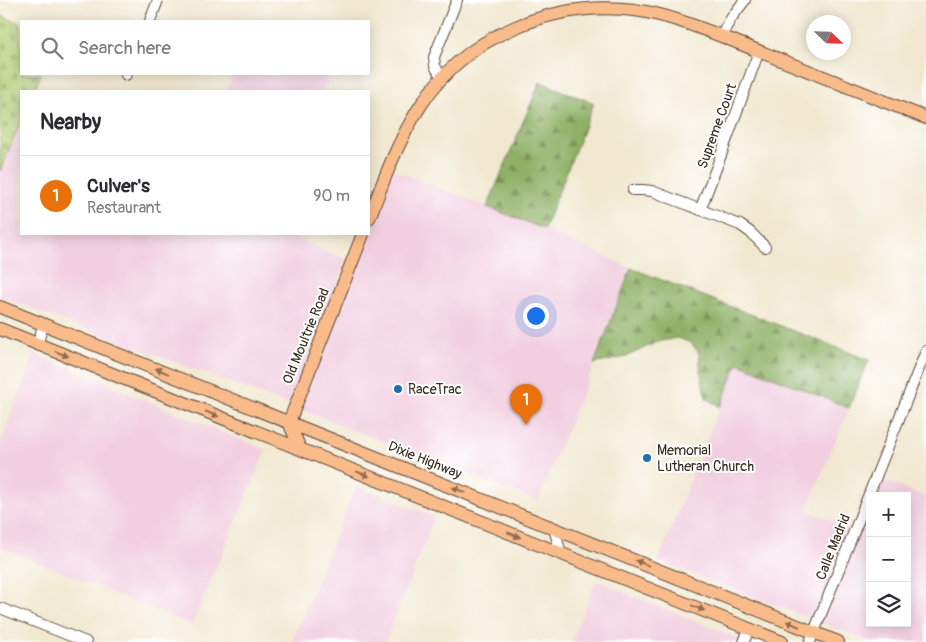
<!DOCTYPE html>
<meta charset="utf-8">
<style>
body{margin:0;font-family:Pangolin,sans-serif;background:#f7f7f7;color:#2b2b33}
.controls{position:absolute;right:15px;bottom:15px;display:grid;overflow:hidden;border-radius:0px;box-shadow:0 2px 12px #0003}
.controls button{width:45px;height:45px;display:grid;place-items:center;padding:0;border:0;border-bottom:1px solid #e1e1e2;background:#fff;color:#2b2b33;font:25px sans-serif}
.compass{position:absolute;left:806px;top:15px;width:45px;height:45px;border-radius:50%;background:#fff;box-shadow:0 2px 12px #0003;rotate:113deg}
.you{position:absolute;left:535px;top:315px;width:18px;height:18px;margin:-12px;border:4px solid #fff;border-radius:50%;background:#1a73e8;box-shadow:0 0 0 8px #1a73e833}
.badge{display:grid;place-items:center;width:32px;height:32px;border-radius:50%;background:#1f6fb2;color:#fff;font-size:16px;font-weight:700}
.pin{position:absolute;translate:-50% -41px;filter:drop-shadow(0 1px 2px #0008)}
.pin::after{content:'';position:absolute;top:26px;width:18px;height:15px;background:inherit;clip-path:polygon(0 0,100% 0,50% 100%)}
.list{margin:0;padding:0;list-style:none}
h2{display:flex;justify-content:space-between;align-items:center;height:65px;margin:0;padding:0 20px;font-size:21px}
h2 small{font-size:16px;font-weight:400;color:#7c7c81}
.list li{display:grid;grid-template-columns:32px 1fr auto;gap:15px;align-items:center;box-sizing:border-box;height:80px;padding:0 20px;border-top:1px solid #e1e1e2}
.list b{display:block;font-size:19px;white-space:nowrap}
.list p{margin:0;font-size:16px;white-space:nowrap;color:#7c7c81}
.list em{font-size:16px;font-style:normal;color:#7c7c81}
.icon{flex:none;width:28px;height:28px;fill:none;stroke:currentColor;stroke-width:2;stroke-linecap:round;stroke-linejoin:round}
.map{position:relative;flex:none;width:926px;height:642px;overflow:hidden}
.search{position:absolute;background:#fff;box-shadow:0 2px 12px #0003;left:20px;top:20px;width:350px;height:55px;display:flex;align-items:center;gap:12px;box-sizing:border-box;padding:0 18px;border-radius:0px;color:#7c7c81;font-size:19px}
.panel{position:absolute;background:#fff;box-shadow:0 2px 12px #0003;left:20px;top:90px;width:350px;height:145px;border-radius:0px}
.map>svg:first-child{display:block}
.built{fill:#f2cfe0}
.forest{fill:url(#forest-firs);stroke:#656e42}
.cemetery{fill:url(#cemetery-stones);stroke:#787c49}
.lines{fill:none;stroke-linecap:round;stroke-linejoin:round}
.minor-casing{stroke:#564639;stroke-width:12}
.major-casing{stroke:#564639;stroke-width:14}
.minor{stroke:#fff;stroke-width:10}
.major{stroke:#fabb8b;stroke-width:12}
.oneway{fill:#916b4f}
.poi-dot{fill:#1f6fb2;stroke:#fff;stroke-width:2}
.labels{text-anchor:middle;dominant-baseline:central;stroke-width:4;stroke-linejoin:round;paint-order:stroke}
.street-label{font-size:14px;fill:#3b2a1e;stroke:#fff}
.poi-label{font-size:14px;fill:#3b2a1e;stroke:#fff;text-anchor:start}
</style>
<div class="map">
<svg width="926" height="642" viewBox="0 0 926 642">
<defs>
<pattern id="forest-firs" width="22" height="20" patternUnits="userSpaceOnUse" patternTransform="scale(1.25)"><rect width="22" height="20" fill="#8fb166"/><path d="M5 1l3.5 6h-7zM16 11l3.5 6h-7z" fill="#769053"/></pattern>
<pattern id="cemetery-stones" width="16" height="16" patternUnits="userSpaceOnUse" patternTransform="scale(1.25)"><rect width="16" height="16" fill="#b4ce74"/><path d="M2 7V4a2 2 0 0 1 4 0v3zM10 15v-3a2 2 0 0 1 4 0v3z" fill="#9cb164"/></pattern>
</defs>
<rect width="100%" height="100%" fill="#fff"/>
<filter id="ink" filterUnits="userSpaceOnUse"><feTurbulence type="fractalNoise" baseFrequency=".02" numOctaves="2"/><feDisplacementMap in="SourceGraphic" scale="10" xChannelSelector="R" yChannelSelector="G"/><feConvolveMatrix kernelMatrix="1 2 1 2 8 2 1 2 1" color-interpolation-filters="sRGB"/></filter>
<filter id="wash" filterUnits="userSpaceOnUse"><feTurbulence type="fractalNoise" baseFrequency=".0096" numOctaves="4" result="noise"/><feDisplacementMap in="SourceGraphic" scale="20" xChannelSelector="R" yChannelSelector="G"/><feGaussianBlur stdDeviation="1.12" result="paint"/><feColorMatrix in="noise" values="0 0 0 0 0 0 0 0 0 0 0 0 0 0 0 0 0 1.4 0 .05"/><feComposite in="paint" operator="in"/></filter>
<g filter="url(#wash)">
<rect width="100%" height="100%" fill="#f2e8d0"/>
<path class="built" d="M233 74H330L323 91H225Z
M21 121V234H285L347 260 290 405 0 297V171Z
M394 170 544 229 631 268 594 364 538 501 299 409Z
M34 354 266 450 192 625 0 547V443Z
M737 363 849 408 807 510 855 530 870 497V623H907V496H870L878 477 926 497V642H872L658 561Z
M356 486 435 517 385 642H292Z
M596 581 747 642H571Z"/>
<path class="forest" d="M540 82 594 103 544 229 487 207Z
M631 268 869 360 849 408 738 363 720 407 706 398 701 376 699 353 691 343 678 338 657 342 626 357 594 364Z"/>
<path class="cemetery" d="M0 15 21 24V74H41L34 91H21V121L0 171Z"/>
</g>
<g filter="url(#ink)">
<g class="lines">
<g class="minor-casing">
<path id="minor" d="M150 21 158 0
M721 36 732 17 745 0
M126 75 127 74
M442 78 435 66 434 57 457 0
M633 190H643L652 191 740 225 750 232 765 247
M700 210 717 166 759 51
M37 344 44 324
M554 528 561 554
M0 608 86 642
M744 642 749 629
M810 642 926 351"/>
</g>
<g class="major-casing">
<path id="major" d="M369 218C384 180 398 140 421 105 465 36 553 0 634 10 664 14 693 25 721 36L926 118
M0 307 838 642
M0 329 782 642
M300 449 289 422 363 234"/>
</g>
<use href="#minor" class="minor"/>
<use href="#major" class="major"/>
</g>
<defs><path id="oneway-solid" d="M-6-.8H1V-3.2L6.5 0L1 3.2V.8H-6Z" transform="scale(1.25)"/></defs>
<g class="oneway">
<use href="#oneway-solid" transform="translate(62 354) rotate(22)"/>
<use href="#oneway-solid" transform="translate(162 371) rotate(-158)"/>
<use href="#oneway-solid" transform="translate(212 414) rotate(22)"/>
<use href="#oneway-solid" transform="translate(363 474) rotate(22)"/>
<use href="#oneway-solid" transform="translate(459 490) rotate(-158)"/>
<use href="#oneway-solid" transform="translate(514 535) rotate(22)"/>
<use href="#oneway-solid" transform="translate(642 563) rotate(-158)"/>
<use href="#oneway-solid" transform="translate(698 608) rotate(22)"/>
<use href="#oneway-solid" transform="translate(793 624) rotate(-158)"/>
</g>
</g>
<g class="poi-dot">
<circle cx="398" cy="389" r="5"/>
<circle cx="647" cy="458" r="5"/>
</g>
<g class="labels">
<g class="street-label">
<text transform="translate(717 126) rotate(-70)">Supreme Court</text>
<text transform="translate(306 336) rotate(-68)">Old Moultrie Road</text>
<text transform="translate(425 460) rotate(22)">Dixie Highway</text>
<text transform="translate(833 547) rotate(-68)">Calle Madrid</text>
</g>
<g class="poi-label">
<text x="408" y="389">RaceTrac</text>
<text x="657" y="450">Memorial<tspan x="657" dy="16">Lutheran Church</tspan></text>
</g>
</g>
</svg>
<div class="controls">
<button>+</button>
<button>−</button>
<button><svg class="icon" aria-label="layers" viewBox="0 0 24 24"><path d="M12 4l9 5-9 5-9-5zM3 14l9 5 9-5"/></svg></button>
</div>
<svg class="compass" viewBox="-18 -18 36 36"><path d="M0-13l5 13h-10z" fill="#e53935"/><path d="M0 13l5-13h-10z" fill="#7c7c81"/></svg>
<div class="you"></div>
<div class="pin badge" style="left:526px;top:425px;background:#e8710a">1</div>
<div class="search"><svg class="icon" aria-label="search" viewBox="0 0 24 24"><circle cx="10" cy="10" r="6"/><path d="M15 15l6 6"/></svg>Search here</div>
<section class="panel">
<h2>Nearby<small></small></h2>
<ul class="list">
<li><span class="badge" style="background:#e8710a">1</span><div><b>Culver's</b><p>Restaurant</p></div><em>90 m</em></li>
</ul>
</section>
</div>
